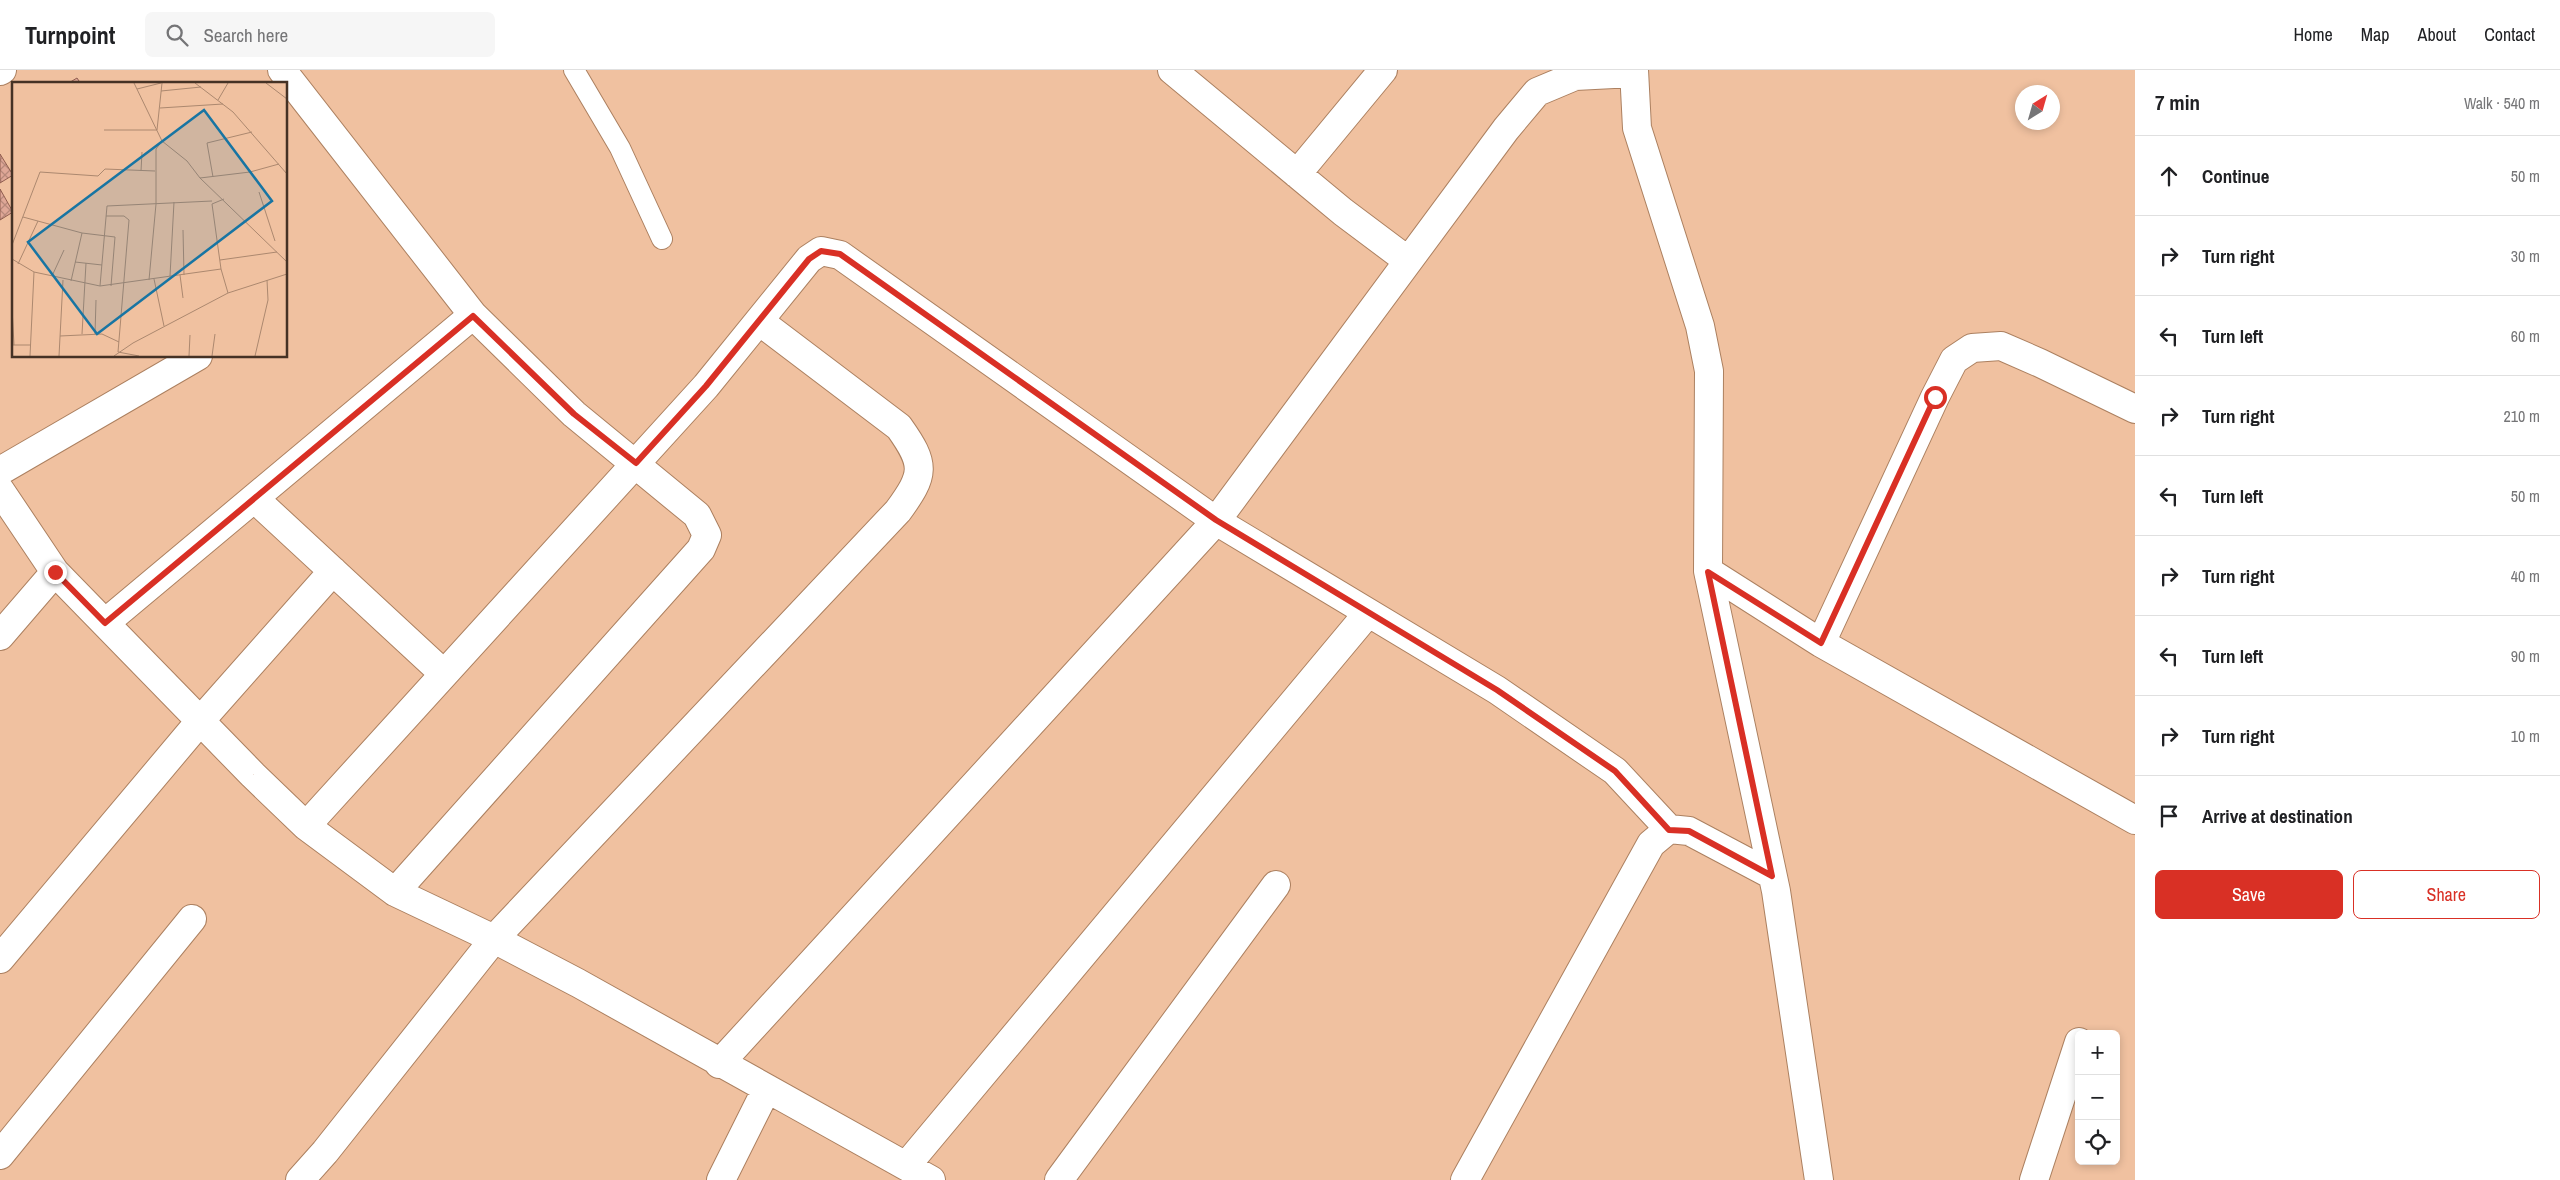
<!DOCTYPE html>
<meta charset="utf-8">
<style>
body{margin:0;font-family:"Archivo Narrow",sans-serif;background:#f6f6f6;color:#202124}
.controls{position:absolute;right:15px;bottom:15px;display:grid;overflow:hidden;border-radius:8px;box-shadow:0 2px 8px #0003}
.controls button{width:45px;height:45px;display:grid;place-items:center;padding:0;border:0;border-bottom:1px solid #e0e0e0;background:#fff;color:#202124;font:25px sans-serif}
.compass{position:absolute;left:2015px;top:15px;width:45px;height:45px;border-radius:50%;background:#fff;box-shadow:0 2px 8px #0003;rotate:37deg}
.stop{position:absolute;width:15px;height:15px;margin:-11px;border:4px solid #d93025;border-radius:50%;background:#fff}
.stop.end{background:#d93025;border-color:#fff;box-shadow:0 1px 5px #0008}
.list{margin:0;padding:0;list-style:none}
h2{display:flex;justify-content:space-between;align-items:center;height:65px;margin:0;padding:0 20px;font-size:21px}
h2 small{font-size:16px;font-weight:400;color:#757577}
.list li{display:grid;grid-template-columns:32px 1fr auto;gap:15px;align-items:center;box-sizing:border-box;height:80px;padding:0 20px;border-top:1px solid #e0e0e0}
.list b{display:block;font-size:19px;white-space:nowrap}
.list em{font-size:16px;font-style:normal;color:#757577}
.actions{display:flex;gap:10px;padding:15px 20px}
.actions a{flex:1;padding:11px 0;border:1px solid #d93025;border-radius:8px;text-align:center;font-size:18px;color:#d93025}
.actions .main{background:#d93025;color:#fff}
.icon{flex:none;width:28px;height:28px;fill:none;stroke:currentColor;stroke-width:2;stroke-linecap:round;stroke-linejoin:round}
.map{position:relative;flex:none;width:2135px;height:1110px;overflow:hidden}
header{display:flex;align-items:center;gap:30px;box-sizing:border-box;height:70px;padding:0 25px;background:#fff;border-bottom:1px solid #e0e0e0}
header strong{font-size:24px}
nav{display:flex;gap:28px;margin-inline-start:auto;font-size:18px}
.search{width:350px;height:45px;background:#f6f6f6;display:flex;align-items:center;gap:12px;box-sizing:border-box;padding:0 18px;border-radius:8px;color:#757577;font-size:19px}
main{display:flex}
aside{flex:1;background:#fff}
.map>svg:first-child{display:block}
.building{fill:url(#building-cross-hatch);stroke:#905d4f}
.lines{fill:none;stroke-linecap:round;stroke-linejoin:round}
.lane-casing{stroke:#ac8060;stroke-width:22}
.street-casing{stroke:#ac8060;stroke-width:30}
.lane{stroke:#fff;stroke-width:20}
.street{stroke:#fff;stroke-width:28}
.route{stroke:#d93025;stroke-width:6}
.inset-road{fill:none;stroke:#ac886f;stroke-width:1}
.view{fill:#1875a3;fill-opacity:0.15;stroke:#1875a3;stroke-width:2.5}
.inset-edge{fill:none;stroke:#453225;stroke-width:2.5}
</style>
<header>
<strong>Turnpoint</strong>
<div class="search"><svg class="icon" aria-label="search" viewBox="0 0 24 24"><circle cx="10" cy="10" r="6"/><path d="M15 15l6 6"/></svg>Search here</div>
<nav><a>Home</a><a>Map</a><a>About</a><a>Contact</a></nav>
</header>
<main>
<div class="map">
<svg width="2135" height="1110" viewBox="0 0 2135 1110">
<defs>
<pattern id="building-cross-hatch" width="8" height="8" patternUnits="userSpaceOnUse" patternTransform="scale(1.25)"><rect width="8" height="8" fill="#dfa797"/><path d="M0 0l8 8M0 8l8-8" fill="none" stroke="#b7897b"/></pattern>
</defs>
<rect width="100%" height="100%" fill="#f0c1a0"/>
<path class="building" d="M77 8 81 14H67Z
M0 84 13 105 0 113Z
M0 119 13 142 0 150Z"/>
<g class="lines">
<g class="lane-casing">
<path id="lane" d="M574 0 620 78 662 169"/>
</g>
<g class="street-casing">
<path id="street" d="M282 0 473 245 574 344 697 445 707 465 701 479 395 822
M1172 0 1343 142 1407 190
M1634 0 1637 58 1700 256 1709 301 1708 501 1776 821 1819 1110
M0 1 2 0
M1297 104 1383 0
M0 401 198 286
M0 420 55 502 253 705 306 756 395 822 494 869 578 913 931 1110
M255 429 444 604
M1708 501 1821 573 2135 750
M105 553 473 245
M0 566 55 502
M1821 573 1935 327 1954 290 1972 278 2001 276 2040 293 2135 339
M306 756 706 316 809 189 821 181 840 185 1216 451 1497 620 1615 701 1669 759
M0 889 201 650 333 501
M719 994 1216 451 1506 59 1537 22 1575 6 1633 3
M0 1085 192 849
M906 1096 1368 543
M300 1110 325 1082 494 869 898 441C925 404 926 395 899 357L759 251
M721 1110 766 1020
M1059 1110 1276 815
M1465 1110 1651 774 1669 759 1689 761 1772 805
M2034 1110 2079 972"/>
</g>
<use href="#lane" class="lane"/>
<use href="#street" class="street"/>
</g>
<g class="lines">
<path class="route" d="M55 502 105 553 473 246 574 344 636 393 706 316 809 189 821 181 840 184 1216 450 1497 620 1615 701 1669 760 1689 761 1772 806 1708 502 1821 573 1935 327"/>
</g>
<g transform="translate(12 12)">
<rect width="275" height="275" fill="#f0c1a0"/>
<path class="inset-road" d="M122 1 150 59 175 79 188 96 275 180M183 1 221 30 275 92M254 1 275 17M125 7 149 1M149 9 189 5M206 18 216 1M148 26 211 22M92 48H145L150 1M129 89 130 70M201 95 195 61 240 50M188 96 238 90 267 82M247 110 263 159M212 117 200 122 209 187 216 211M94 134H112L117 138 106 270 127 274M11 135 70 151 103 155 99 204M171 148 172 193M0 163 28 90 86 94 93 87 143 89M0 177 22 190 88 204 209 187M208 178 265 170M63 180 90 183M6 182 26 139M168 193 171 216M40 194 52 168M158 194 162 120M142 197 152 244M137 198 144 122V67L150 59M59 199 70 151M88 204 95 124 200 119M0 226 2 263M70 252 74 181M83 252 84 218M48 254 90 252 107 260M0 263H19M18 274 22 190M47 274 51 198M102 274 121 261 216 211 275 192M177 274 178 253M200 274 203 252M243 274 256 218 255 198"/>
<path class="view" d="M192 28 260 119 85 252 16 160Z"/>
<rect width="275" height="275" class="inset-edge"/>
</g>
</svg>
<div class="controls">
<button>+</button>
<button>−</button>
<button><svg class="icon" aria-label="locate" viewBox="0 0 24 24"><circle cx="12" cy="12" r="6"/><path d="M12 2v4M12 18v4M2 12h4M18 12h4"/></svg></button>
</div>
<svg class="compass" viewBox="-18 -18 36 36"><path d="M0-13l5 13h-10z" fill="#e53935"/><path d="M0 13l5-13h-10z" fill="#757577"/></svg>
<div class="stop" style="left:1935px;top:327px"></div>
<div class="stop end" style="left:55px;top:502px"></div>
</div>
<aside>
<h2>7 min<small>Walk · 540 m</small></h2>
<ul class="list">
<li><svg class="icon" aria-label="ahead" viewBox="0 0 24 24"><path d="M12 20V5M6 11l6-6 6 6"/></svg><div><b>Continue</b></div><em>50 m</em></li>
<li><svg class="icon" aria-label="right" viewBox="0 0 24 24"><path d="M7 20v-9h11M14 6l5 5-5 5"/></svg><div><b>Turn right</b></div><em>30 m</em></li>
<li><svg class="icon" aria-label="left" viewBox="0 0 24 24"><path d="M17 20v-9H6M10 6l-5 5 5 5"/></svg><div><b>Turn left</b></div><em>60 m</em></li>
<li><svg class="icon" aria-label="right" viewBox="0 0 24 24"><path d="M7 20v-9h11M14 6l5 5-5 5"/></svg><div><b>Turn right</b></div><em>210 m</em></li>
<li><svg class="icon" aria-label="left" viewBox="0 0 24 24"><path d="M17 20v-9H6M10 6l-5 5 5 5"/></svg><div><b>Turn left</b></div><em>50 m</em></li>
<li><svg class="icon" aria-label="right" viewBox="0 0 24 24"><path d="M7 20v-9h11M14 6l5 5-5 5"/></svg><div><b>Turn right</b></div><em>40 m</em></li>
<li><svg class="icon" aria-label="left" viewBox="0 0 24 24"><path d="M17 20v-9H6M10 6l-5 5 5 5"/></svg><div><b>Turn left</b></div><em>90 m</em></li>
<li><svg class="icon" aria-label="right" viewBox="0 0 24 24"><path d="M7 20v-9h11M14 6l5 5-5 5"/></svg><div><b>Turn right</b></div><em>10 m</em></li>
<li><svg class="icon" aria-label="arrive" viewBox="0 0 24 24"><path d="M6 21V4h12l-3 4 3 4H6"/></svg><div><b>Arrive at destination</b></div></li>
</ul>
<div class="actions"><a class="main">Save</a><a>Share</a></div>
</aside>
</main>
